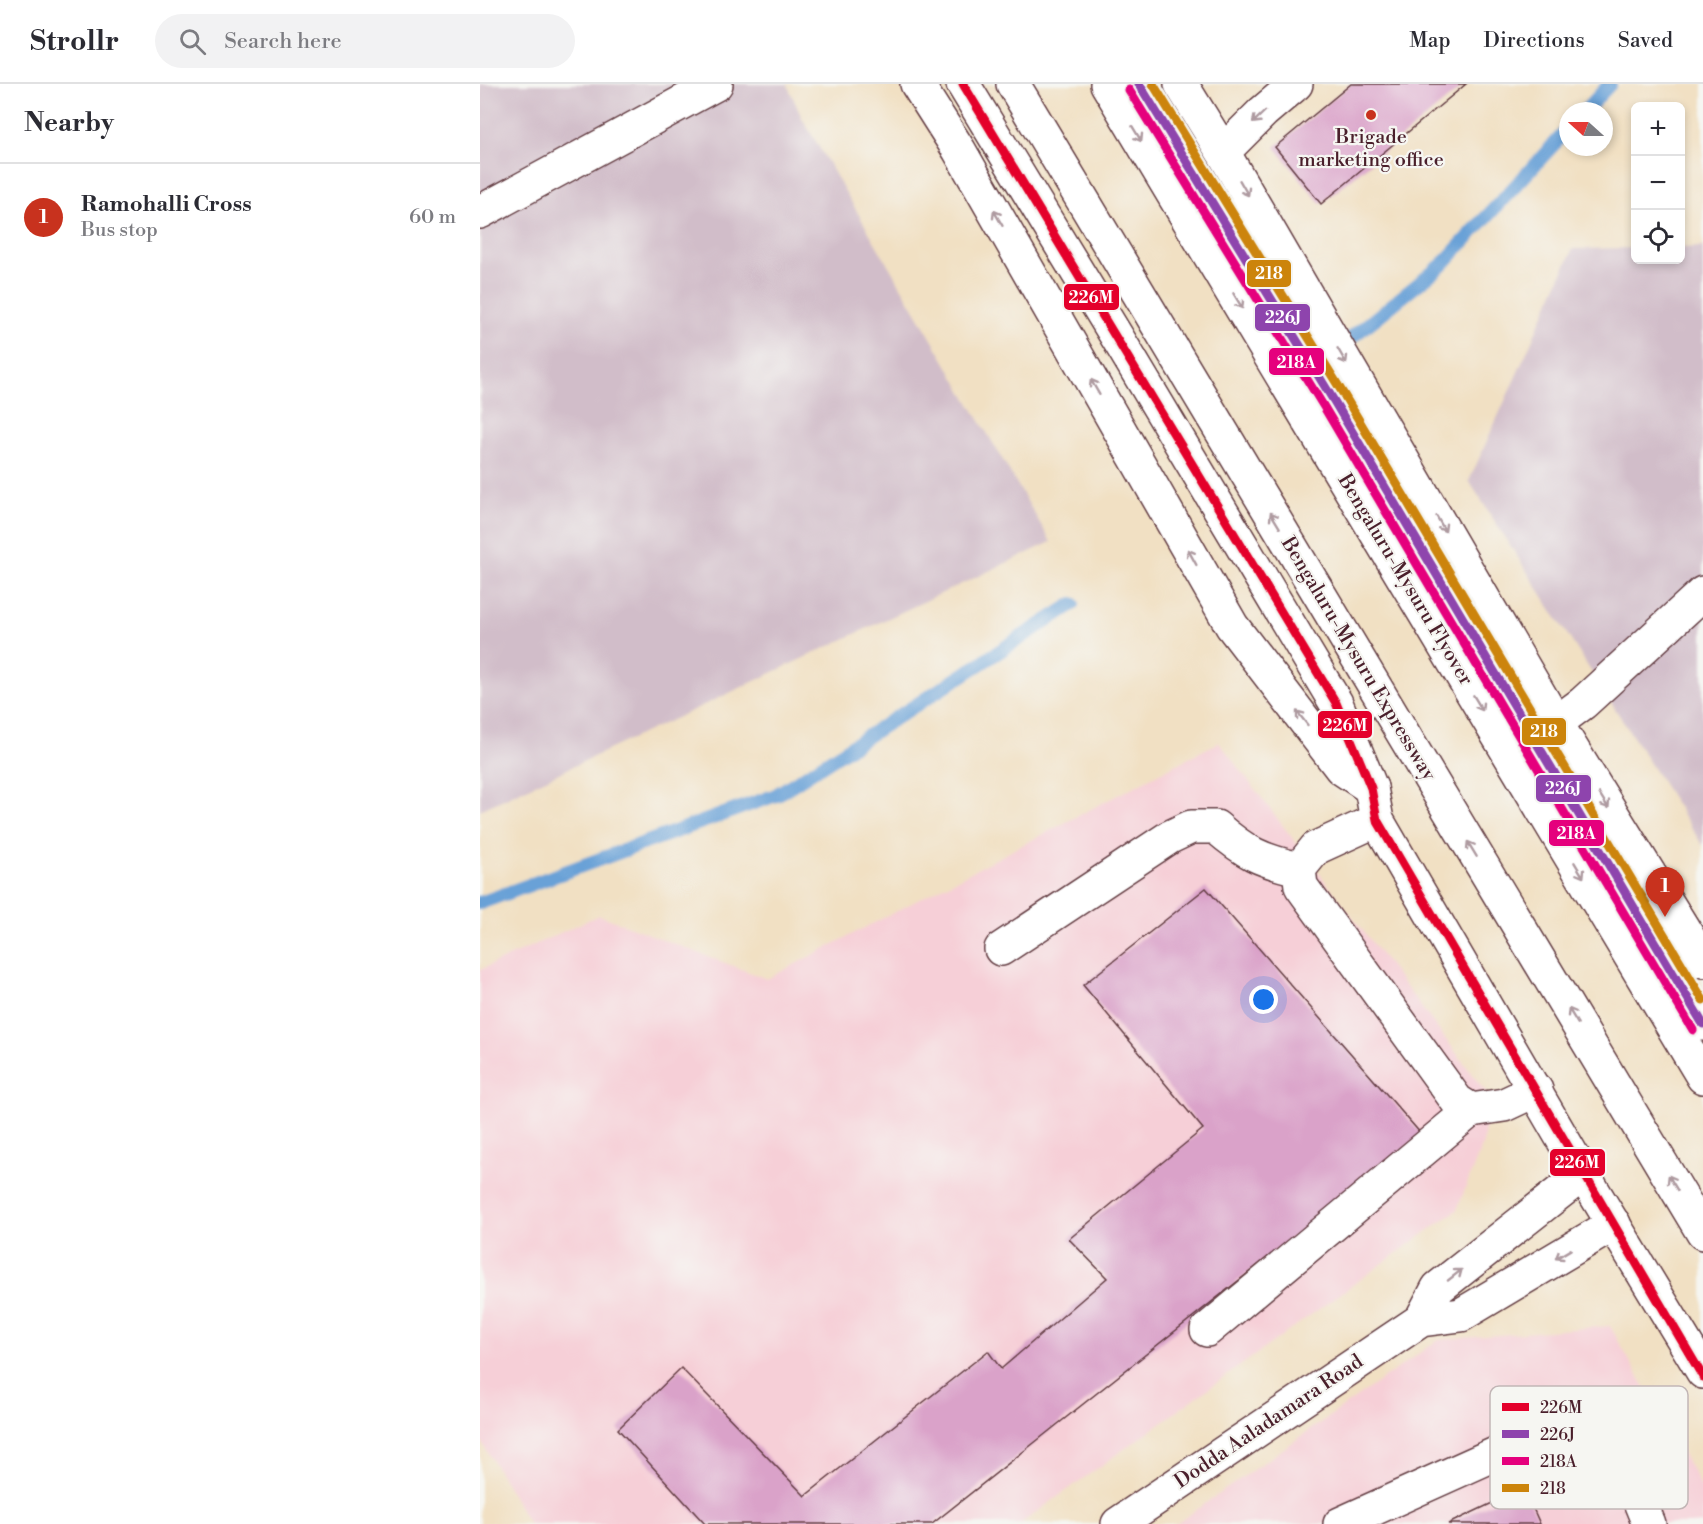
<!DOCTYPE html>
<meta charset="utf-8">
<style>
body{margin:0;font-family:"Libre Bodoni",serif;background:#f2f2f3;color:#2b2b33}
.controls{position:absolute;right:18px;top:18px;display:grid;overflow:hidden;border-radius:9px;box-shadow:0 3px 9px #0003}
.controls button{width:54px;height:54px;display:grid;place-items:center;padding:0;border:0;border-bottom:2px solid #e1e1e2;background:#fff;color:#2b2b33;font:30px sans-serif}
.compass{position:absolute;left:1079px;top:18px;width:54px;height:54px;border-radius:50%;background:#fff;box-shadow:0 3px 9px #0003;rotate:291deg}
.you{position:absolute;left:784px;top:916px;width:21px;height:21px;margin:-15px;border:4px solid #fff;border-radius:50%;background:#1a73e8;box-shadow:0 0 0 9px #1a73e833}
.badge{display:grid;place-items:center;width:39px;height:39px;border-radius:50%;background:#c8321e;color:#fff;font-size:20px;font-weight:700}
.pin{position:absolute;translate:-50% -50px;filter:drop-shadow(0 2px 3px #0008)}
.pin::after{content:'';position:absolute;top:32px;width:21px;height:18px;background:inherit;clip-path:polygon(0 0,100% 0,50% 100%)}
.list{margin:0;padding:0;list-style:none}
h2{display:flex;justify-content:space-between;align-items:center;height:78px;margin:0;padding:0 24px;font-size:26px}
h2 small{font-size:20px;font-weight:400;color:#7c7c81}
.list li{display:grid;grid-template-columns:39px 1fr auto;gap:18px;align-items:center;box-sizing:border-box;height:108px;padding:0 24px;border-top:2px solid #e1e1e2}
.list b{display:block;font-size:22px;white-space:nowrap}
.list p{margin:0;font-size:20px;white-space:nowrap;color:#7c7c81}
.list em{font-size:20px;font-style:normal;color:#7c7c81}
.icon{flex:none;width:33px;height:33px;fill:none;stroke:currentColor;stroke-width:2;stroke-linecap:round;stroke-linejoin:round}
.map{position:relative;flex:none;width:1223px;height:1440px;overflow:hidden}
header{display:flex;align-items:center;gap:36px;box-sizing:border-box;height:84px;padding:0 30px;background:#fff;border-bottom:2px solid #e1e1e2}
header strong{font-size:28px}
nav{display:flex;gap:33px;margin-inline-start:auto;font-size:21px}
.search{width:420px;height:54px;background:#f2f2f3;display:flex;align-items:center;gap:15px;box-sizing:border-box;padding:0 21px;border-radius:33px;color:#7c7c81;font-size:22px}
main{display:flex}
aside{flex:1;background:#fff}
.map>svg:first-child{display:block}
.built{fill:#f6cfd7}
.industrial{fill:#d1bdc9}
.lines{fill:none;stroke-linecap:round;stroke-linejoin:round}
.stream{stroke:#69a1d7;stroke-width:14}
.building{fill:#daa2c9}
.minor-casing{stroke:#633c42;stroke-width:36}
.major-casing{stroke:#633c42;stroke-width:36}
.highway-casing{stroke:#633c42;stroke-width:36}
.minor{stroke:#fff;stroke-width:33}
.major{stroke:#fff;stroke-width:33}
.highway{stroke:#fff;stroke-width:33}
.bus-1-casing{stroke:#f6f6f2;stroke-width:14}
.bus-2-casing{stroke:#f6f6f2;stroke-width:14}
.bus-3-casing{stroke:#f6f6f2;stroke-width:14}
.bus-4-casing{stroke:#f6f6f2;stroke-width:14}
.bus-1{stroke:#e4002b;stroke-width:9}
.bus-2{stroke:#8e44ad;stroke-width:9}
.bus-3{stroke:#e5007d;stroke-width:9}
.bus-4{stroke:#cc840b;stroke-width:9}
.oneway{stroke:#ae9aa0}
.poi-dot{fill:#c8321e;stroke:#f6f6f2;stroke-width:2}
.labels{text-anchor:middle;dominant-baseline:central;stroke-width:4.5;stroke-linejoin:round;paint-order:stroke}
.poi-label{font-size:20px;fill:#4a1f2b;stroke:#f6f6f2}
.street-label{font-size:20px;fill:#4a1f2b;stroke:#f6f6f2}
.key{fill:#f6f6f2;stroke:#c2b6b6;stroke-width:1.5}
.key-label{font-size:16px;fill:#4a1f2b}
.line-badge{stroke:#f6f6f2;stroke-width:2}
.badge-label{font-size:16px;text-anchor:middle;font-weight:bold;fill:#fff}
</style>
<header>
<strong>Strollr</strong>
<div class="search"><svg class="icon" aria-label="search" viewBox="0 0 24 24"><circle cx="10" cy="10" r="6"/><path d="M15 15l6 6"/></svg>Search here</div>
<nav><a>Map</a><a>Directions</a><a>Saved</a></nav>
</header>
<main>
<aside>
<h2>Nearby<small></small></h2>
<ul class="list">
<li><span class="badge">1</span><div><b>Ramohalli Cross</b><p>Bus stop</p></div><em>60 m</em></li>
</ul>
</aside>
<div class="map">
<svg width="1223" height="1440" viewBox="0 0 1223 1440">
<rect width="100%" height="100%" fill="#f6f6f2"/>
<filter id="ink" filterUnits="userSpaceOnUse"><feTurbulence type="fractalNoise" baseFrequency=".0167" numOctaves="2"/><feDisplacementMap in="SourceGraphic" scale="12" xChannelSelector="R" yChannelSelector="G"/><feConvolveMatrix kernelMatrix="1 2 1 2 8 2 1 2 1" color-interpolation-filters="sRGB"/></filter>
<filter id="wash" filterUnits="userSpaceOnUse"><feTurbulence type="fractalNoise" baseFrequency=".008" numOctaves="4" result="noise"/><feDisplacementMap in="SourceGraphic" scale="24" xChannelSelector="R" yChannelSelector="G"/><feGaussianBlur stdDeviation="1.35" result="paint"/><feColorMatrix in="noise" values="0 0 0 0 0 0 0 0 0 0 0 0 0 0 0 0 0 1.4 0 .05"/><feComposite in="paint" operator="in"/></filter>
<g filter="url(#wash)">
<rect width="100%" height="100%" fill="#f1e0c3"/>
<path class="built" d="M739 658 1009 1012 1003 1059 977 1126 540 1440H49L0 1355V886L119 831 287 895Z
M1130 1242 1223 1406V1440H696L958 1256Z"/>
<path class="industrial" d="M0 0H307L322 34 571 458 0 726Z
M1223 163V762L989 397 1093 165 1155 164 1156 176H1200L1201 164Z"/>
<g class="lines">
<path class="stream" d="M1105 27 1130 0
M872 253 962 181 1088 45
M0 819 296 711 593 520"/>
</g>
<g id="blocks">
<path class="building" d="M871 0H986L841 120 795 63Z
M726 804 942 1051 452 1440H225L138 1345 201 1284 325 1412 508 1267 521 1285 627 1194 589 1155 723 1045 603 901Z
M1044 1404 1060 1440H968Z"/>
</g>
</g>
<g filter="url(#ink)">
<use href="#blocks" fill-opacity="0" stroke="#633c42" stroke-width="1.5"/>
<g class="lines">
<g class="minor-casing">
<path id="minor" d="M437 0 479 66 752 542 861 684 891 704
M701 0 743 68 1076 639 1223 877
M743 68 783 28 816 0
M0 128 236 0
M1076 639 1103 619 1223 509
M897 736 836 764 819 785 821 802 977 1017 991 1026 1024 1021 1056 1006
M521 865 690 753 711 743H736C766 769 780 776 819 785
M727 1246 991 1026
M860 1440 1091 1336 1114 1339 1133 1351 1169 1440"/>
</g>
<g class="major-casing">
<path id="major" d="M941 1236 958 1204 1103 1090
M638 1440 941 1236 981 1231 1134 1140"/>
</g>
<g class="highway-casing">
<path id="highway" d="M483 0 637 253 856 619 891 704 897 736 1103 1090 1223 1288
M533 0 1223 1149
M627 0 1223 993
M659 0 854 317 1223 940"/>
</g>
<use href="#minor" class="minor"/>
<use href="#major" class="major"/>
<use href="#highway" class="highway"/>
<g class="bus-1-casing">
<path id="bus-1" d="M483 0 856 619 891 704 897 736 1223 1293"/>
</g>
<g class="bus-2-casing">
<path id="bus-2" d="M659 0 854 317 1223 940"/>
</g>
<g class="bus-3-casing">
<path id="bus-3" d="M649 6 844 323 1213 946"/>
</g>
<g class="bus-4-casing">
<path id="bus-4" d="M673 0 864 311 1223 916"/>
</g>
<use href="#bus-1" class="bus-1"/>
<use href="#bus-2" class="bus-2"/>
<use href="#bus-3" class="bus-3"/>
<use href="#bus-4" class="bus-4"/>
</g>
<defs><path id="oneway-shaft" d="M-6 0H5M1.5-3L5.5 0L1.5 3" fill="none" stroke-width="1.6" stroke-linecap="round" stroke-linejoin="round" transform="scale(1.5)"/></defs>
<g class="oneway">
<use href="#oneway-shaft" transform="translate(779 33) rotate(136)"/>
<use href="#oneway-shaft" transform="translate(657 50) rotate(59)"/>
<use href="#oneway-shaft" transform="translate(764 104) rotate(60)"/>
<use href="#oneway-shaft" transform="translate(518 134) rotate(-120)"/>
<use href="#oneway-shaft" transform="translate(758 217) rotate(59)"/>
<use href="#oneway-shaft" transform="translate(862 272) rotate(60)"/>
<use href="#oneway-shaft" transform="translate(615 303) rotate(-120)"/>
<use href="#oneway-shaft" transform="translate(795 436) rotate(-121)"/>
<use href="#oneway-shaft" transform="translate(961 440) rotate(60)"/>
<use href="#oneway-shaft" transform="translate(712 473) rotate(-119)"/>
<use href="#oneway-shaft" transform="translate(998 619) rotate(59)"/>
<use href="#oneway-shaft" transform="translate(822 634) rotate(-128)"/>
<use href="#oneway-shaft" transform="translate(1124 717) rotate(58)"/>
<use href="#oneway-shaft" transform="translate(992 765) rotate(-121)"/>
<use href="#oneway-shaft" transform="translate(1099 786) rotate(59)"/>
<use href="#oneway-shaft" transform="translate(1093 932) rotate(-121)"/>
<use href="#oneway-shaft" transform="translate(1193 1099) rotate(-121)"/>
<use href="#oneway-shaft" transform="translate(1083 1170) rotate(149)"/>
<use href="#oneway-shaft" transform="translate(975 1191) rotate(-38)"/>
</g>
</g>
<circle class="poi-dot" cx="891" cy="31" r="6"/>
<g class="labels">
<g class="poi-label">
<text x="891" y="53">Brigade<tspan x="891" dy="23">marketing office</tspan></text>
</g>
<g class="street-label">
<text transform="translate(925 496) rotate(59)">Bengaluru-Mysuru Flyover</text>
<text transform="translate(878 575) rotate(59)">Bengaluru-Mysuru Expressway</text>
<text transform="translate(789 1338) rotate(-34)">Dodda Aaladamara Road</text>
</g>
</g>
<rect x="1010" y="1302" width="198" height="123" rx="9" class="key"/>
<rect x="1022" y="1319" width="27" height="8" fill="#e4002b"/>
<rect x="1022" y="1346" width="27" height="8" fill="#8e44ad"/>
<rect x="1022" y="1373" width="27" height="8" fill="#e5007d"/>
<rect x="1022" y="1400" width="27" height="8" fill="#cc840b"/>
<g class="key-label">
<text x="1060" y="1329">226M</text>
<text x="1060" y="1356">226J</text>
<text x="1060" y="1383">218A</text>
<text x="1060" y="1410">218</text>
</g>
<g class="line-badge">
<rect x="766" y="175" width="46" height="29" rx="6" fill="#cc840b"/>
<rect x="583" y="199" width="57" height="28" rx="6" fill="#e4002b"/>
<rect x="774" y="219" width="57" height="29" rx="6" fill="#8e44ad"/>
<rect x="788" y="263" width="57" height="29" rx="6" fill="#e5007d"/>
<rect x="837" y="626" width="56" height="29" rx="6" fill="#e4002b"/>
<rect x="1041" y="633" width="46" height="29" rx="6" fill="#cc840b"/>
<rect x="1055" y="690" width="57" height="29" rx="6" fill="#8e44ad"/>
<rect x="1068" y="735" width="57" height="28" rx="6" fill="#e5007d"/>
<rect x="1069" y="1064" width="57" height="29" rx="6" fill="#e4002b"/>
</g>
<g class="badge-label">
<text x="789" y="195">218</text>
<text x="611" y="219">226M</text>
<text x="803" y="239">226J</text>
<text x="816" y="284">218A</text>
<text x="865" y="647">226M</text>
<text x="1064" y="653">218</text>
<text x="1083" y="710">226J</text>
<text x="1096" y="755">218A</text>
<text x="1097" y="1084">226M</text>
</g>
</svg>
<div class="controls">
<button>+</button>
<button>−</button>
<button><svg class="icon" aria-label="locate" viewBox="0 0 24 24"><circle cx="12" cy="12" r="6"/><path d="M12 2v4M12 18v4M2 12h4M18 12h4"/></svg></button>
</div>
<svg class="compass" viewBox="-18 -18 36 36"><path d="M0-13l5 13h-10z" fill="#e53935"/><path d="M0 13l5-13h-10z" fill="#7c7c81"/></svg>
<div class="you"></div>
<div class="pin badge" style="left:1185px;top:833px">1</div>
</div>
</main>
